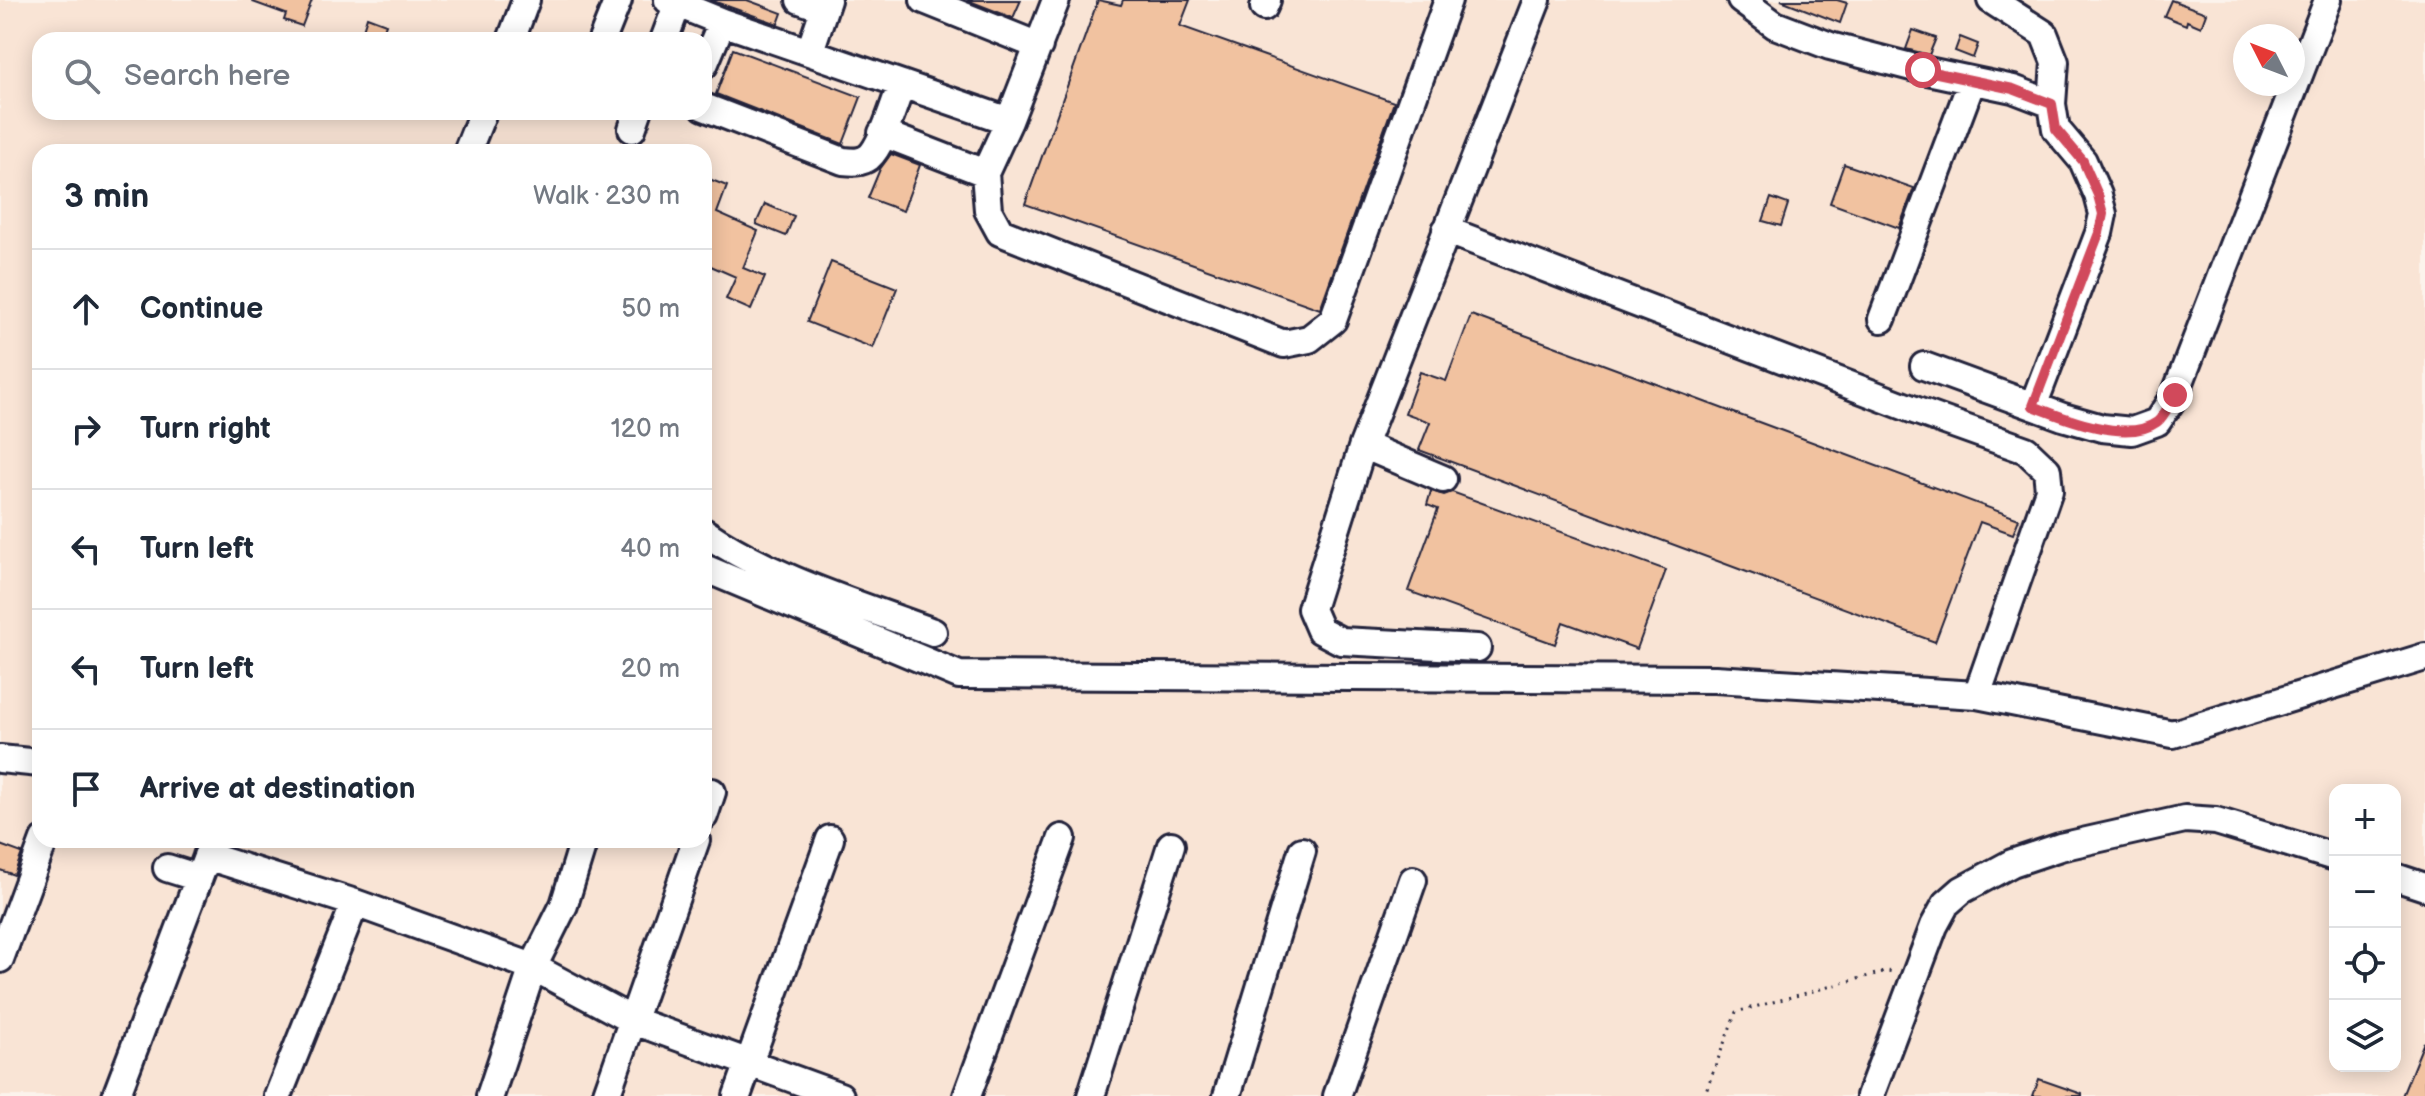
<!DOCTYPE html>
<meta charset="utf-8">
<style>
body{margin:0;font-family:"Balsamiq Sans",sans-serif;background:#f6f6f7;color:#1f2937}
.controls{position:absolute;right:24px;bottom:24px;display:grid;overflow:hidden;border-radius:16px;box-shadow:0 4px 20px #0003}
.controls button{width:72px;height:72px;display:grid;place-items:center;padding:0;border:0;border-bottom:2px solid #e0e1e3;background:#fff;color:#1f2937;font:40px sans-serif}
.compass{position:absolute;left:2233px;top:24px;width:72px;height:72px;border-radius:50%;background:#fff;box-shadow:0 4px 20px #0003;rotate:312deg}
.stop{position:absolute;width:24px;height:24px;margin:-18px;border:6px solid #d1495b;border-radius:50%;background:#fff}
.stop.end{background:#d1495b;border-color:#fff;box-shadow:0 2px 8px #0008}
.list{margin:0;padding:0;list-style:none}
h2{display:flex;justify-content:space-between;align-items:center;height:104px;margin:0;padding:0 32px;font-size:34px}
h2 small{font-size:26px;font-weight:400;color:#747a83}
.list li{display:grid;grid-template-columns:52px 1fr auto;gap:24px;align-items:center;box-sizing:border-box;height:120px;padding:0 32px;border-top:2px solid #e0e1e3}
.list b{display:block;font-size:30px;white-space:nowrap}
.list em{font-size:26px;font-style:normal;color:#747a83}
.icon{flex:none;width:44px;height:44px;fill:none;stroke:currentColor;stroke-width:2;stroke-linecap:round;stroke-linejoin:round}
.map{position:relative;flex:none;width:2425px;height:1096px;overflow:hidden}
.search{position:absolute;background:#fff;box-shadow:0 4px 20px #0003;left:32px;top:32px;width:680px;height:88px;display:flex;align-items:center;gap:20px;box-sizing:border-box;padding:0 28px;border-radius:24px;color:#747a83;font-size:30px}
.panel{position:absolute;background:#fff;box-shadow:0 4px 20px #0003;left:32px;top:144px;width:680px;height:704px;border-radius:24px}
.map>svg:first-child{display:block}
.built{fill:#f9e4d5;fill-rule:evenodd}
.building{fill:#f1c2a0;stroke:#22223b;stroke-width:2}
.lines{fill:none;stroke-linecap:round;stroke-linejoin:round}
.minor-casing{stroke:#22223b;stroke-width:32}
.path{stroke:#22223b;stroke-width:3;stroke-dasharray:2 6;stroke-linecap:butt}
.minor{stroke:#fff;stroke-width:26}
.route{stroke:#d1495b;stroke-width:10}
</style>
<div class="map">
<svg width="2425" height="1096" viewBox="0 0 2425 1096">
<rect width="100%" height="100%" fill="#fcf3ec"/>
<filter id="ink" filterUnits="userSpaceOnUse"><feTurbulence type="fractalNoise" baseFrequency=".0125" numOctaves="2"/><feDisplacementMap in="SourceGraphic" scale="16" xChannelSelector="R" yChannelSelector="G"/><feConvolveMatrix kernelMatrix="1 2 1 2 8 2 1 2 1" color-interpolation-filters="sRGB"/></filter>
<g filter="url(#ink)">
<path class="built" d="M0 0H2425V1096H0ZM2245 36H2293V84H2245ZM40 40H704V112H40ZM40 152H704V840H40ZM2335 790H2395V1066H2335Z"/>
<path class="building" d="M253 0H312L302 26 284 20 286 14 253 2Z
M710 0H747L782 13 778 24Z
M967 0H1021L1013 18Z
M1098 0 1121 5 1123 0H1190L1180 26 1394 102 1320 309 1025 204Z
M1781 0H1837L1847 3 1840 23Z
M2171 0 2206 13 2201 27 2187 21 2186 25 2164 16Z
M367 17 386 24 380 40H363L365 34 362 33Z
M1913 30 1936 38 1929 55 1906 49Z
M1960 37 1978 44 1973 58 1955 51Z
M733 49 861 97 843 144 716 94Z
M891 154 920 165 903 211 868 198 880 169Z
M1844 164 1914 188 1899 228 1830 203Z
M704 177 727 186 717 213 758 231 743 268 765 277 751 310 726 299 736 277 704 263Z
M1771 198 1788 204 1781 226 1763 221Z
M765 204 794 216 786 236 756 224Z
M831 262 897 288 873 348 807 322Z
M1471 315 2019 519 2013 534 1980 522 1935 642 1419 450 1430 422 1405 413 1420 372 1446 381Z
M1431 491 1444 495 1452 492 1666 570 1637 649 1563 622 1555 644 1408 591 1438 509 1427 505Z
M0 845 22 853 14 875 0 870Z
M2424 1042 2425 1096H2402Z
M2039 1079 2082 1094V1096H2033Z"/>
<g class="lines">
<g class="minor-casing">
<path id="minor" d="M668 0 722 22 1009 121
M800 0 823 8
M924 0 1039 46
M1056 0 1009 121 985 173 988 210 1000 232 1284 344 1309 339 1333 320 1448 0
M1741 0 1775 25 1830 46 1923 70 2013 89 2052 104
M1991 0 2044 34 2055 62 2052 104 2056 129 2083 161 2098 195 2103 214 2099 233 2033 406
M1264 7 1267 0
M511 40 526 0
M602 40 618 0
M664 40 679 0
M810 51 827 0
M704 65 722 22
M704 107 843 161C852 162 861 163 869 157 883 145 894 103 902 84
M632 129 638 112
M882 133 985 173
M467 152 483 112
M1446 230 1917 411 2026 450 2047 470 2049 490 1977 695
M1882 319 1972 81
M1924 366 2063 417 2102 428 2132 431 2157 422 2175 395 2328 0
M1363 445 1443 479
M704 532C773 579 855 603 933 632
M704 568 959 675 1715 679 1977 695 2173 734 2425 657
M1477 648 1341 641 1320 630 1311 609 1363 445 1537 0
M0 759 40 763
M704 816 712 792
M207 856 355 903 533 967 634 1021 840 1096
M167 868 199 878
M2395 877 2425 887
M0 959 44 840
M116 1096 213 841
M278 1096 355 903
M490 1096 533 967 564 905 584 840
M606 1096 696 840
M737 1096 830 839
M967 1096 1062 838
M1091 1096 1171 845
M1227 1096 1302 851
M1337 1096 1413 880
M1870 1096 1934 926 1946 904 1962 890 2012 863 2060 847 2185 819 2216 821 2335 857"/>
</g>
<path class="path" d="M1704 1096 1736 1012 1887 971 1893 972"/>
<use href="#minor" class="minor"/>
</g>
</g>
<g class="lines" filter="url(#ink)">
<path class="route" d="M1923 70 2013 89 2052 104 2056 129 2083 161 2098 195 2103 214 2099 233 2033 406C2063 418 2127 444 2157 422 2164 417 2170 403 2175 395"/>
</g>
</svg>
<div class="controls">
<button>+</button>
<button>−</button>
<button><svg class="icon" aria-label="locate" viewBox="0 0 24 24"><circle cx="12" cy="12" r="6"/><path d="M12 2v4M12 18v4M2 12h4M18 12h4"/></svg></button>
<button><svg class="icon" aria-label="layers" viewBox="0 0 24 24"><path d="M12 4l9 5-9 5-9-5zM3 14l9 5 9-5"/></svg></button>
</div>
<svg class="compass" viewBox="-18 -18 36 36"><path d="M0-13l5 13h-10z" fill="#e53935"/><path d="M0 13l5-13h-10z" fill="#747a83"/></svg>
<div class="stop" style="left:1923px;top:70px"></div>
<div class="stop end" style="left:2175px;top:395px"></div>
<div class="search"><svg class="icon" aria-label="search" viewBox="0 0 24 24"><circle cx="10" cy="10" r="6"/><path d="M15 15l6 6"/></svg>Search here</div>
<section class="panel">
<h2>3 min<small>Walk · 230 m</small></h2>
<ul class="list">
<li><svg class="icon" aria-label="ahead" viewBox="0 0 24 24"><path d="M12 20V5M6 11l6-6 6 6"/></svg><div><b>Continue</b></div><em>50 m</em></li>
<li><svg class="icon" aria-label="right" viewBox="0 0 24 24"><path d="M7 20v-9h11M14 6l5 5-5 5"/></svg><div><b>Turn right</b></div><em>120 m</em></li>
<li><svg class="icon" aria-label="left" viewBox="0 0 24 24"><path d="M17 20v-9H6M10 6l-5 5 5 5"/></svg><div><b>Turn left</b></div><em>40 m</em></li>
<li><svg class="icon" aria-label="left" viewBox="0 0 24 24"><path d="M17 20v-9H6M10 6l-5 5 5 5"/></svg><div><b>Turn left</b></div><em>20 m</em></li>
<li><svg class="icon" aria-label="arrive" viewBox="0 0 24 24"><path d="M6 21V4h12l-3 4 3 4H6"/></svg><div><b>Arrive at destination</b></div></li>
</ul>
</section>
</div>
